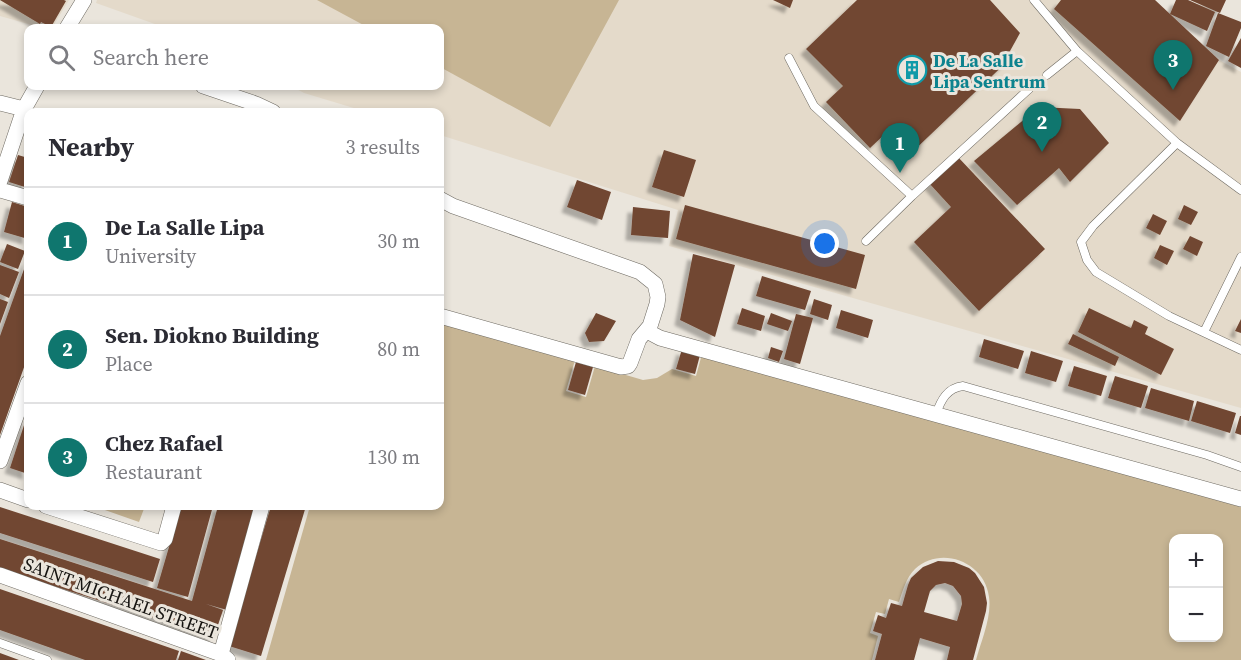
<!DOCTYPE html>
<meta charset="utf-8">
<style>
body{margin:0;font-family:"Source Serif 4",serif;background:#f2f2f3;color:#2b2b33}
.controls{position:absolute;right:18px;bottom:18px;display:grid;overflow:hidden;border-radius:12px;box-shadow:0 3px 9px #0003}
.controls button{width:54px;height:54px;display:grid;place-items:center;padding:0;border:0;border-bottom:2px solid #e1e1e2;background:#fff;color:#2b2b33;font:30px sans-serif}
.you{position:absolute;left:825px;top:244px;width:21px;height:21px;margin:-15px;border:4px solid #fff;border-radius:50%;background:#1a73e8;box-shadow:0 0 0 9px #1a73e833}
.badge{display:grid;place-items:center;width:39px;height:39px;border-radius:50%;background:#0f766e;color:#fff;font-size:20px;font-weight:700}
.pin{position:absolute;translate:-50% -50px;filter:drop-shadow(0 2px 3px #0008)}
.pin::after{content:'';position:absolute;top:32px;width:21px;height:18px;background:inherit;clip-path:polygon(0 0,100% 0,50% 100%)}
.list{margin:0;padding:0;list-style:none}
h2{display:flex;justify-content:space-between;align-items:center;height:78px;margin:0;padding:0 24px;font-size:26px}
h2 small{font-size:20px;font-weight:400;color:#7c7c81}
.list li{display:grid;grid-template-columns:39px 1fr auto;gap:18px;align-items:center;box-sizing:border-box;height:108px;padding:0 24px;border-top:2px solid #e1e1e2}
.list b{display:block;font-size:22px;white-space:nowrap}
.list p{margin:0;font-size:20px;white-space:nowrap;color:#7c7c81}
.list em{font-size:20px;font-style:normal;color:#7c7c81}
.icon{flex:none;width:33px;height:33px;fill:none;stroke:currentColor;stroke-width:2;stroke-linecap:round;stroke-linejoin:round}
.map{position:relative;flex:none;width:1241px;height:660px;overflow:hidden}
.search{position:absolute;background:#fff;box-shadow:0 3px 9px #0003;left:24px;top:24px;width:420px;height:66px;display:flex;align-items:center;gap:15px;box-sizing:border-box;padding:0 21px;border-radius:12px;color:#7c7c81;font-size:22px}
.panel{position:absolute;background:#fff;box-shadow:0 3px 9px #0003;left:24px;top:108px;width:420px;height:402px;border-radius:12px}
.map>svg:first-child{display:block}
.built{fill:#e4daca}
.green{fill:#c7b594;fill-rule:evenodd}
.building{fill:#714732;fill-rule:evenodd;filter:url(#shadow)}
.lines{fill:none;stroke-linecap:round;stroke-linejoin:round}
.service-casing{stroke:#6d6961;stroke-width:9}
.minor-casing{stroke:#6d6961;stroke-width:16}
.service{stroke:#fff;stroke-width:8}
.minor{stroke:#fff;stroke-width:15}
.labels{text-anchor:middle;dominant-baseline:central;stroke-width:6;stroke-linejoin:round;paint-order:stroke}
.culture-label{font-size:18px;font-weight:bold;fill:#0d838f;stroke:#eae5dc;text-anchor:start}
.street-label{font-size:18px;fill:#161411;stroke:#eae5dc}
</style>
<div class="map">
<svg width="1241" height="660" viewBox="0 0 1241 660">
<defs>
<filter id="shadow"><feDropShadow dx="-5.5" dy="5.5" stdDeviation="1.5" flood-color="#0004"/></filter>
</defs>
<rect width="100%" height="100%" fill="#eae5dc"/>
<path class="built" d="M0 0H69L52 28H42L0 16Z
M97 0H1155L1219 60 1241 72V408L669 246 678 210 440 135V112H367L304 93 291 86H440V28H166L96 3Z"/>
<path class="green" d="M317 0H619L550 127 440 67V28H369Z
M440 320 575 360 566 391 586 397 595 366 643 380 657 378 672 369 696 376 702 354 1241 507V660H976C981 641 992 617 989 597 985 562 941 545 915 569 906 578 903 590 899 602L889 599 885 614 876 612 870 633 878 636 872 660H266L310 506H440ZM1174 538H1218V638H1174Z
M103 506H145L139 522 102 509Z"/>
<path class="building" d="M0 0H64L66 1 51 27 41 22 40 24Z
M773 0H793L790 8Z
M857 0H990L1020 33 1010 51 1014 55 907 157 885 134 870 148 826 102 843 86 806 49Z
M1061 0H1155L1219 60 1180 121 1054 9Z
M1176 0H1188L1215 12 1207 31 1170 14Z
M1190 0H1226L1220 13Z
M1218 13 1241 22V28L1229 57 1206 46Z
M1241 38V68L1228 61Z
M1039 107 1080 109 1109 143 1070 182 1059 168 1017 205 974 161Z
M664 150 696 160 684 197 652 187Z
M18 155 28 158V188L9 182Z
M957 156 1045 249 979 311 914 242 951 207 929 183Z
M577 180 611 192 602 220 567 207Z
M12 202 28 207V239L4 232Z
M685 205 865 255 856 289 676 239Z
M1184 205 1198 212 1191 225 1178 219Z
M633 207 670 211 668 238 631 235Z
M1153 214 1167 221 1160 235 1146 228Z
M1190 236 1203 242 1197 256 1183 249Z
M7 244 25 251 18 269 0 262Z
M1160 245 1174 251 1167 265 1154 258Z
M693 254 735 265 715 337 680 320Z
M28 258V356L0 435V336Z
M0 265 19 272 9 298 0 294Z
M762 276 811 291 805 310 756 296Z
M0 299 8 302 0 324Z
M814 299 832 305 828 320 810 314Z
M742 308 765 316 761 331 737 324Z
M1089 308 1131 328 1134 320 1148 327 1145 334 1174 349 1161 375 1078 332Z
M841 310 873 320 868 338 836 328Z
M596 313 616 321 604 341 589 342 585 333Z
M771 313 792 321 788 331 767 324Z
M796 314 813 318 800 364 784 359Z
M1241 319V333L1235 331Z
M1073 334 1119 357 1115 366 1068 344Z
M984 339 1024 351 1018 369 979 357Z
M771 347 783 351 779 362 768 358Z
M682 349 700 355 695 374 676 369Z
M1031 351 1063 361 1056 382 1025 373Z
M576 362 593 367 585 395 568 390Z
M1074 366 1107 376 1101 396 1068 386Z
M1115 376 1148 386 1141 408 1108 398Z
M1151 388 1194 401 1189 421 1145 408Z
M1197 401 1236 413 1230 433 1191 421Z
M28 413V474L10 468Z
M1240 416H1241V435L1235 433Z
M181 506H213L188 597 157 588Z
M218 506H255L227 610 206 604 223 610 214 637 0 569V539L192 601Z
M271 506H306L261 656 229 646Z
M0 507 160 559 153 582 0 533Z
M938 561 954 562 969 568 975 573 984 587 987 603 986 611 973 660H947L950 647 920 638 914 660H875L882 634 873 631 878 615 886 618 891 603 902 606 908 585 911 578 923 567ZM945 583 953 586 961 596 962 604 957 621 924 612 930 591 936 585Z
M0 589 179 651 176 660H85L0 630Z
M181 651 206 660H178Z
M0 653 19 660H0Z"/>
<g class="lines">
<g class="service-casing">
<path id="service" d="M1034 0 1077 51
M789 58 814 106 912 196
M1047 75 1077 51 1177 143 1093 226 1081 242 1087 260 1096 272 1169 316 1241 350
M1177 143 1241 190
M866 241 912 196 1029 89
M1204 332 1241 257
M936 414C941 400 947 388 963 386L1207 455 1241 467
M0 643 47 660"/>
</g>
<g class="minor-casing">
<path id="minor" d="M67 28 84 0
M203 86 256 104 273 112
M0 103 24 109
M0 181 24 109 37 86
M0 190 28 198
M440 199 453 206 640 272 655 284 658 297 657 304 650 326 639 339 630 363 628 366 621 367 440 316
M647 331 660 338 1241 499
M0 461 28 383
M0 490 28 500
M46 506 161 543 165 539 174 506
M0 575 221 654 228 660
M221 654 262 506"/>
</g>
<use href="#service" class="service"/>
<use href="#minor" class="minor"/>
</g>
<defs>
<g id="building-ring" transform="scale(1.5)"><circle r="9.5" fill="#eae5dc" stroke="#0f9aa8" stroke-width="1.5"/><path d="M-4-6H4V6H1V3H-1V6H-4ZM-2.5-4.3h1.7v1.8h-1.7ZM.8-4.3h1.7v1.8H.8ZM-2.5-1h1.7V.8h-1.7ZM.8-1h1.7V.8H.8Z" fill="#0f9aa8"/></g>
</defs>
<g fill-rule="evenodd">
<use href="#building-ring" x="912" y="70"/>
</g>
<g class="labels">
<g class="culture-label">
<text x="933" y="60">De La Salle<tspan x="933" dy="21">Lipa Sentrum</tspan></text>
</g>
<g class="street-label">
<text transform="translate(121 598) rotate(20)">SAINT MICHAEL STREET</text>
</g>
</g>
</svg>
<div class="controls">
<button>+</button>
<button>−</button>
</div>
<div class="you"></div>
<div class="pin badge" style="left:900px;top:173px">1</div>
<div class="pin badge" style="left:1042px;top:152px">2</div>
<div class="pin badge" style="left:1173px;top:90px">3</div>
<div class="search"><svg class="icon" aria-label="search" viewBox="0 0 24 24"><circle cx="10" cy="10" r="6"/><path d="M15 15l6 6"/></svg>Search here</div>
<section class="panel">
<h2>Nearby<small>3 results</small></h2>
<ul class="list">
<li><span class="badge">1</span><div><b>De La Salle Lipa</b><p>University</p></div><em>30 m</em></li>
<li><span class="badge">2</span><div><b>Sen. Diokno Building</b><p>Place</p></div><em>80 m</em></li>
<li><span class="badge">3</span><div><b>Chez Rafael</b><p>Restaurant</p></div><em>130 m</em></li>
</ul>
</section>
</div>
